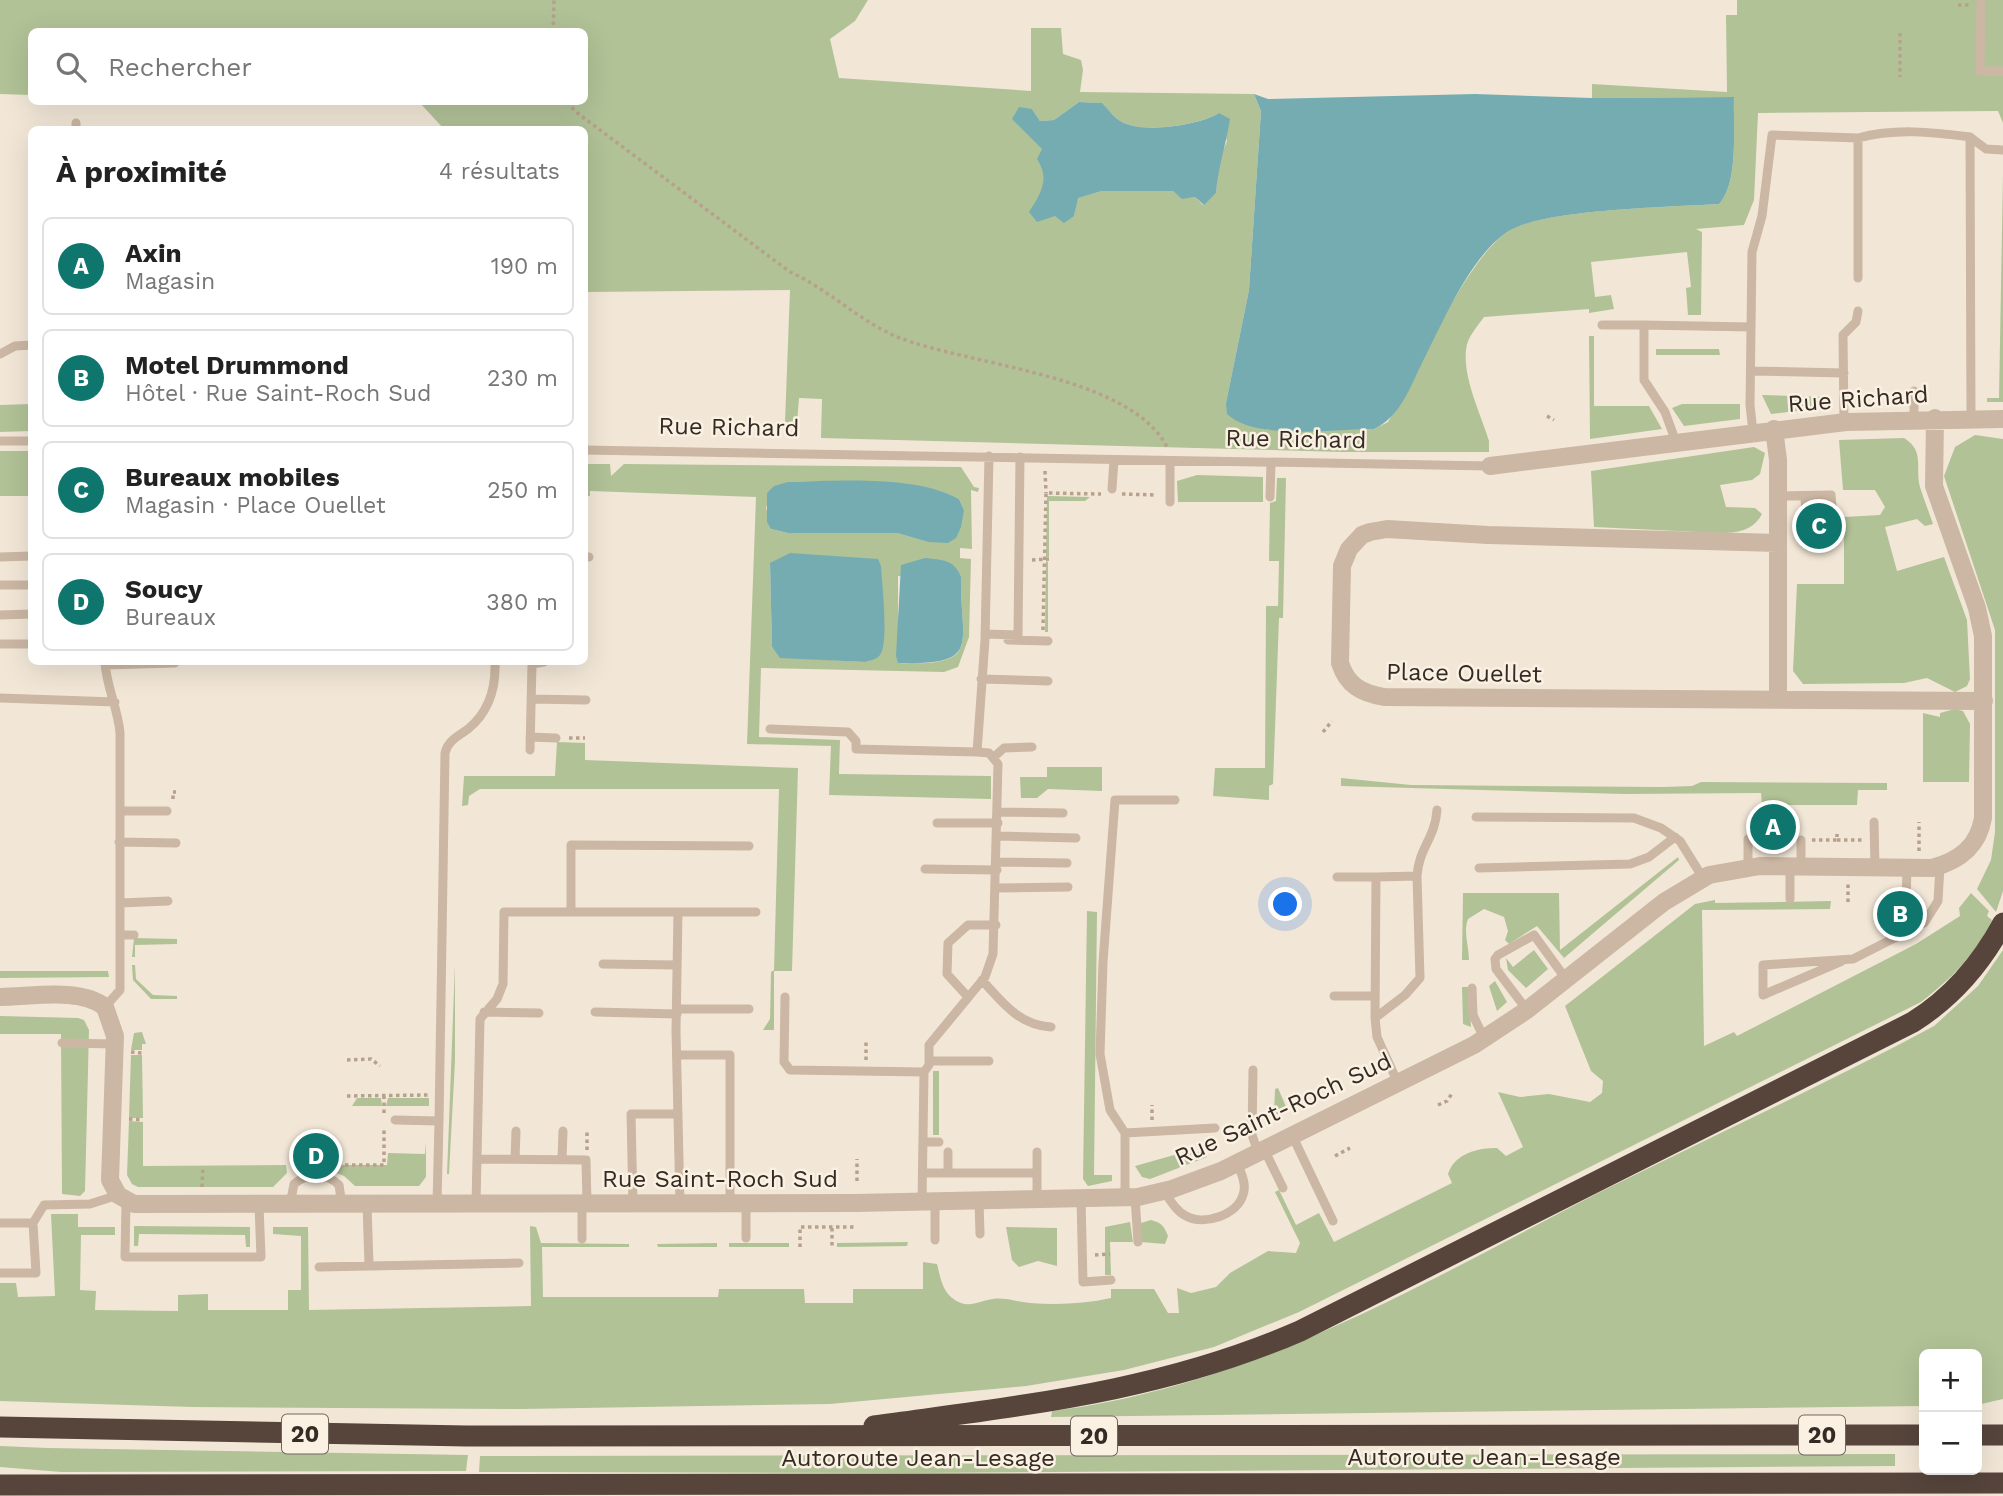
<!DOCTYPE html>
<html lang="fr">
<meta charset="utf-8">
<style>
body{margin:0;font-family:"Work Sans",sans-serif;background:#f2f2f2;color:#222}
.controls{position:absolute;right:21px;bottom:21px;display:grid;overflow:hidden;border-radius:10px;box-shadow:0 7px 28px #0002}
.controls button{width:63px;height:63px;display:grid;place-items:center;padding:0;border:0;border-bottom:2px solid #e0e0e0;background:#fff;color:#222;font:35px sans-serif}
.you{position:absolute;left:1286px;top:905px;width:24px;height:24px;margin:-18px;border:5px solid #fff;border-radius:50%;background:#1a73e8;box-shadow:0 0 0 10px #1a73e833}
.badge{display:grid;place-items:center;width:46px;height:46px;border-radius:50%;background:#0f766e;color:#fff;font-size:23px;font-weight:700}
.pin{position:absolute;translate:-50% -50%;border:4px solid #fff;box-shadow:0 2px 7px #0006}
.list{margin:0;padding:0;list-style:none}
h2{display:flex;justify-content:space-between;align-items:center;height:91px;margin:0;padding:0 28px;font-size:30px}
h2 small{font-size:23px;font-weight:400;color:#767676}
.list li{display:grid;grid-template-columns:46px 1fr auto;gap:21px;align-items:center;box-sizing:border-box;height:98px;margin:0 14px 14px;padding:0 14px;border:2px solid #e0e0e0;border-radius:10px}
.list b{display:block;font-size:26px;white-space:nowrap}
.list p{margin:0;font-size:23px;white-space:nowrap;color:#767676}
.list em{font-size:23px;font-style:normal;color:#767676}
.icon{flex:none;width:38px;height:38px;fill:none;stroke:currentColor;stroke-width:2;stroke-linecap:round;stroke-linejoin:round}
.map{position:relative;flex:none;width:2003px;height:1496px;overflow:hidden}
.search{position:absolute;background:#fff;box-shadow:0 7px 28px #0002;left:28px;top:28px;width:560px;height:77px;display:flex;align-items:center;gap:18px;box-sizing:border-box;padding:0 24px;border-radius:10px;color:#767676;font-size:26px}
.panel{position:absolute;background:#fff;box-shadow:0 7px 28px #0002;left:28px;top:126px;width:560px;height:539px;border-radius:10px}
.map>svg:first-child{display:block}
.green{fill:#b1c297;fill-rule:evenodd}
.water{fill:#75acb1}
.lines{fill:none;stroke-linecap:round;stroke-linejoin:round}
.path{stroke:#b7a18d;stroke-width:3.5;stroke-dasharray:3.5 3.5;stroke-linecap:butt}
.service{stroke:#cbb7a3;stroke-width:9}
.minor{stroke:#cbb7a3;stroke-width:18}
.motorway{stroke:#57453c;stroke-width:21}
.labels{text-anchor:middle;dominant-baseline:central;stroke-width:5;stroke-linejoin:round;paint-order:stroke}
.shield{fill:#faf1e3;stroke:#70665e;stroke-width:2}
.shield-label{font-size:23px;font-weight:bold;fill:#352b25}
.street-label{font-size:24px;fill:#352b25;stroke:#faf1e3}
</style>
<div class="map">
<svg width="2003" height="1496" viewBox="0 0 2003 1496">
<rect width="100%" height="100%" fill="#f2e7d7"/>
<path class="green" d="M0 0H868L855 21 830 39 839 78 1031 91V28H1061L1063 54 1081 60 1083 70 1080 92 1254 94 1261 111 1249 290 1226 403 1268 430 1374 429 1388 422C1413 376 1467 259 1507 232 1540 209 1674 207 1719 204 1739 183 1733 126 1734 97L1592 98V84L1727 92 1726 15H1737V0H2003V123L1998 111 1758 113 1754 200 1744 225 1696 229 1702 232 1701 315H1688L1686 288 1691 287 1687 252 1591 262 1595 297 1611 295 1614 309 1589 313V309L1484 317C1477 327 1467 337 1466 350 1463 379 1481 414 1489 441V452H1342L821 438 822 399 799 398 797 423 785 422 790 290 585 292 584 130 444 129 419 102H584V32H32L31 95 0 94ZM1079 102 1101 103C1108 109 1114 118 1122 122 1143 134 1199 125 1219 113L1227 141 1218 163 1216 193 1203 205 1195 197 1182 198 1173 191H1102L1077 198 1074 216H1055L1044 190 1043 149 1037 141 1032 109 1040 121 1054 120Z
M2003 174V402H1987V398H1999Z
M1589 336H1594V406H1649L1662 429 1590 439Z
M1656 349H1719L1720 355H1656Z
M1762 395 1828 397 1827 407 1771 414Z
M31 404V431L0 432V405Z
M1682 404H1740V419L1684 426 1672 408Z
M1975 435 2003 439V891L1996 912 1977 889 1991 860 1995 832V630L1944 476 1955 447Z
M1904 438C1925 451 1915 467 1920 487 1924 500 1929 512 1933 524L1925 526 1917 519 1885 527 1897 571 1944 557 1967 620 1970 679 1967 686 1955 692 1927 678 1904 683 1803 684 1793 671 1797 584H1844V517L1880 515 1885 507 1875 490H1843L1839 440Z
M1754 447 1765 453 1760 474 1752 480 1720 485 1726 507 1755 508 1762 514C1753 531 1737 533 1719 533L1594 527 1591 471Z
M0 451H31V496H0Z
M585 464H610L611 476 624 464 961 467 974 487 979 488 978 492 971 490 972 549 960 548V558L971 559 969 637 958 667 944 672 761 668 759 737 840 740 839 774 991 776V799L829 795 831 746 747 744 756 497 590 491V496H585ZM821 481C862 482 923 480 959 499L964 510 928 542 897 533H788L771 529 766 507 788 482ZM770 563 864 662 780 657 772 647ZM898 576 961 577C960 645 983 666 898 663Z
M1197 475 1263 477V502H1178L1177 481Z
M1277 478H1286L1283 618H1279L1273 784 1269 786V800L1213 796 1215 768H1265L1266 606H1278L1279 561H1269L1270 503 1276 501Z
M1047 496 1090 497 1085 501H1049V557H1046Z
M1046 561 1048 562V632H1045Z
M1955 709 1963 711 1970 724 1969 782H1923V713L1940 717V713Z
M557 742 585 743V760L798 768 792 971H774V1030H763L770 1019 771 972 774 970 779 789H480L469 796 468 805 462 806 464 776H555Z
M1047 767H1102V791L1048 789 1037 798H1021L1020 777H1047Z
M1341 778 1411 785 1663 787 1692 786 1701 782 1887 783V790H1858L1857 805H1762L1761 793 1624 794 1341 786Z
M1678 857 1679 860 1564 958 1537 926 1509 944 1505 940 1508 931 1504 917 1484 909 1468 919C1463 932 1469 946 1469 960H1462L1463 893H1559L1560 950Z
M1971 893 1989 911 1987 916 1992 920C1976 954 1951 979 1921 1002L1299 1312 1214 1347 1124 1370 1026 1386 830 1404 521 1409 192 1407 0 1401V1283H16L18 1297 55 1296 51 1214H78V1227H115V1235H81L80 1290 96 1291 95 1310 178 1311V1295L208 1294V1310H288V1290H301V1236L273 1234V1227H308L309 1310 531 1306 530 1226 536 1227 541 1243 629 1244V1247H542L543 1297H718L719 1289H804L805 1303H853V1289H923V1262L937 1264C941 1280 943 1296 961 1303 972 1307 982 1300 993 1299 1004 1297 1018 1302 1030 1303 1057 1305 1084 1304 1111 1298V1289H1154L1168 1313H1179L1177 1288 1191 1293 1216 1287 1230 1273 1268 1251 1296 1253 1300 1243 1275 1192 1279 1190 1296 1225 1319 1213 1334 1242 1452 1183 1448 1174C1455 1153 1478 1148 1497 1148L1506 1156 1523 1147 1498 1092 1520 1097 1549 1094 1590 1102 1602 1093 1603 1081 1591 1071 1565 1006 1695 904 1715 900V903L1831 901 1830 909 1702 910 1704 1046 1734 1032 1737 1036 1916 944 1960 916 1959 908Z
M1087 911 1097 912 1094 1175H1112V1181L1088 1186 1083 1179Z
M134 938 177 939V944L135 945V957H132Z
M1534 950 1548 969 1526 988 1508 970 1506 958 1513 967Z
M2003 950V1399L1977 1405V1354H1924V1406L1051 1417 1052 1411C1250 1387 1424 1283 1598 1193 1710 1137 1824 1085 1934 1026L1978 986Z
M455 964V1061L449 1174H447Z
M132 965H135L136 979 153 995 177 996V999H151L133 980Z
M0 971H108L109 977 0 978Z
M1495 981 1507 1002 1497 1011 1489 986Z
M1462 987H1469L1471 1027 1463 1024Z
M0 1016 78 1018 84 1020 89 1030 85 1191 80 1196 62 1194 61 1034H0Z
M142 1032 146 1044H142V1050H131L134 1033Z
M131 1055H142L143 1118H129Z
M933 1071H939V1135H933Z
M1278 1088 1287 1109 1274 1116 1275 1089Z
M357 1098H381L382 1106H352Z
M388 1098H429V1106H386Z
M129 1121 143 1122V1166L286 1165 287 1173 273 1187H138L132 1184 127 1175Z
M426 1142V1177L419 1186H355L344 1176 326 1169V1165H387L388 1153 425 1154Z
M1192 1150 1194 1154 1207 1150V1157L1150 1179 1142 1177 1135 1166Z
M1151 1220C1162 1223 1164 1226 1168 1236L1165 1244 1141 1242V1223Z
M1130 1222 1133 1242H1110L1111 1275H1105V1227Z
M134 1226 250 1227V1247H246L245 1235 139 1234 138 1246H134Z
M1006 1227 1057 1228V1266L1038 1261 1019 1267 1012 1260Z
M908 1242 907 1246 837 1247V1243Z
M717 1243V1247H658L657 1244Z
M729 1243H789V1247H729Z
M0 1446 48 1448 468 1455 466 1471 61 1472 0 1467Z
M1895 1454V1466L916 1473 479 1472 480 1456Z"/>
<path class="water" d="M1254 94 1268 99 1475 94 1592 98 1734 97C1733 126 1739 183 1719 204 1674 207 1541 209 1507 232 1470 257 1443 322 1423 361 1410 387 1401 416 1374 429 1335 429 1255 441 1227 414L1226 403 1249 290 1261 111Z
M1079 102 1102 103C1108 109 1114 118 1122 122 1143 134 1200 125 1219 113L1230 119C1226 145 1218 167 1216 193L1204 205 1195 197 1182 199 1173 191H1102L1078 198 1074 216 1064 223 1055 216 1037 222 1029 212C1041 193 1050 179 1037 159L1042 149 1012 119 1019 107 1032 109 1040 121 1054 120Z
M788 482C839 481 914 475 959 499L964 510 961 527 956 538 948 543 928 542 897 533H788L771 529 767 522V493L774 486Z
M790 553 878 559 881 566C882 583 889 643 880 655 876 660 870 660 865 662L780 658 772 647 770 563Z
M925 558C942 560 954 559 961 577 960 645 983 665 898 663L896 656 901 565Z"/>
<g class="lines">
<path class="path" d="M1958 5H1969
M553 32 554 0
M1900 33V77
M567 102 576 112 790 272C828 289 857 319 895 336 968 366 1129 374 1167 447
M1547 416 1554 420
M1045 471 1046 493
M1122 494 1157 495
M1032 560 1049 559
M1043 630 1046 493 1101 494
M1323 732 1332 721
M569 738H585
M173 799V792H176
M1774 834V839L1791 840
M1759 839H1774
M1812 840H1837V834
M1837 840H1863
M1919 851V822
M1848 902V883
M131 1052 142 1053
M347 1060 371 1059 380 1066
M866 1060V1041
M347 1096 429 1095
M1438 1105 1447 1101 1453 1092
M384 1113V1096
M129 1119 143 1120
M1152 1120V1105
M587 1150V1131
M1335 1156 1350 1148
M331 1165H384V1128
M857 1181V1159
M202 1187 203 1166
M832 1228V1247
M800 1247V1227H855
M1095 1255 1110 1254"/>
<path class="service" d="M1981 0 1980 71H2003
M76 130V123
M1970 137 1986 149 2003 150
M1858 278V138C1895 128 1932 132 1970 137L1971 419
M1602 325H1644
M0 354 15 346 32 345
M1751 371 1844 373
M1914 419V391
M1844 423 1843 335 1856 322 1858 311
M1753 432 1750 405 1752 252 1762 216 1772 135 1858 138
M0 441H32
M1676 442 1665 412 1644 380V325L1751 327
M584 450 1490 466
M1112 489 1114 460
M1778 496 1831 495 1833 517
M1805 496 1806 517
M1270 497 1271 463
M1170 502V461
M0 557 32 556
M584 557H589
M0 585H32
M0 615 32 614
M985 634 1018 635 1020 457
M1008 640 1048 641
M0 644H32
M105 662C106 686 118 708 120 733V990L105 1007
M105 665 175 663
M981 679 1048 681
M0 698 115 702
M531 699 586 700
M770 729 848 732 856 741V749L977 752 985 640 989 456
M530 737 556 738
M530 750 532 664 544 662
M995 756 1004 748 1032 747
M120 811H167
M998 812 1063 813
M1476 817 1634 818 1661 828 1680 841 1703 878
M1874 822 1875 868
M937 823H998
M998 836 1076 838
M1801 840V867
M119 842 176 843
M997 862 1067 863
M1748 867V839
M1479 868 1630 864 1649 857 1675 837
M925 869 997 870
M1417 876C1419 847 1435 839 1437 810
M1337 877H1376
M996 888 1068 887
M1790 899V867
M120 903 168 901
M1906 907 1907 868
M571 912V845L749 846
M678 912H756
M120 935H134
M1842 961 1763 995V965L1853 959 1924 923 1938 901 1940 866
M603 964 677 965
M982 980C1003 1003 1019 1025 1051 1027
M1472 988 1473 1015 1484 1038
M1334 996H1375
M785 997 784 1062 790 1070 924 1072 922 1202
M968 997 947 974 948 943 968 925H996
M677 1009H749
M1527 1010 1496 969 1495 959 1498 955 1534 935 1566 979
M484 1012 539 1013
M595 1012 677 1014
M1375 1018 1405 995 1420 978 1417 876 1376 877 1375 1018 1377 1037 1398 1083
M62 1043 115 1044
M677 1055H730V1204
M929 1061H989
M1253 1070 1252 1135 1258 1152
M924 1072 929 1065V1045L985 977 993 954 998 764 989 753 977 752
M395 1120 439 1121 437 1204
M439 1121 445 753C448 740 459 736 468 729 489 712 496 688 495 662
M1125 1133 1110 1110 1100 1054 1103 962 1115 800H1175
M1292 1135 1333 1221
M923 1142H939
M1264 1149 1283 1188
M948 1152V1173
M477 1159 586 1160 587 1204
M515 1159 516 1131
M562 1159 563 1131
M923 1173H1037V1200
M1037 1173V1152
M1164 1191C1170 1200 1176 1211 1186 1216 1204 1226 1237 1215 1243 1195 1247 1184 1241 1173 1237 1162
M1135 1197 1138 1242
M1125 1198V1133L1215 1128
M1081 1199 1083 1282 1111 1280
M979 1201 980 1234
M126 1202 125 1257H261L259 1205
M935 1202V1240
M746 1203V1238
M367 1204 369 1265
M476 1204 480 1019 497 999 503 984 504 912H678L676 1031 680 1204
M582 1204V1239
M633 1204 631 1114H678
M290 1205 294 1184C307 1173 327 1173 339 1185L342 1205
M0 1223H33L44 1205 90 1204 118 1195
M319 1267 519 1263
M0 1273H36L33 1223"/>
<path class="minor" d="M1774 429 1778 460V699
M1490 466 1846 422 2003 419
M1778 543 1488 535 1387 529 1370 532 1362 535 1349 549 1342 566 1340 663C1347 685 1361 693 1384 697L1984 701
M0 997C31 997 80 987 105 1007L115 1036 110 1180 118 1195 134 1204 856 1203 1138 1197 1172 1189 1221 1171 1474 1045 1527 1010 1664 902 1709 875 1760 866 1932 868C1959 861 1978 847 1983 818V636L1977 608 1934 486 1935 418"/>
<path class="motorway" d="M874 1426C1024 1405 1160 1392 1300 1331L1913 1022C1953 997 1981 964 2003 923
M0 1427 467 1436 1924 1435
M1977 1435H2003
M0 1485 2003 1483"/>
</g>
<g class="labels">
<g class="shield">
<rect x="282" y="1414.5" width="46" height="39" rx="5"/>
<rect x="1799" y="1415.5" width="46" height="39" rx="5"/>
<rect x="1071" y="1416.5" width="46" height="39" rx="5"/>
</g>
<g class="shield-label">
<text x="305" y="1434">20</text>
<text x="1822" y="1435">20</text>
<text x="1094" y="1436">20</text>
</g>
<g class="street-label">
<text transform="translate(1858 399) rotate(-4)">Rue Richard</text>
<text transform="translate(729 427) rotate(1)">Rue Richard</text>
<text transform="translate(1296 439) rotate(1)">Rue Richard</text>
<text transform="translate(1464 673) rotate(1)">Place Ouellet</text>
<text transform="translate(1283 1109) rotate(-25)">Rue Saint-Roch Sud</text>
<text x="720" y="1179">Rue Saint-Roch Sud</text>
<text x="1484" y="1457">Autoroute Jean-Lesage</text>
<text x="918" y="1458">Autoroute Jean-Lesage</text>
</g>
</g>
</svg>
<div class="controls">
<button>+</button>
<button>−</button>
</div>
<div class="you"></div>
<div class="pin badge" style="left:1773px;top:827px">A</div>
<div class="pin badge" style="left:1900px;top:914px">B</div>
<div class="pin badge" style="left:1819px;top:526px">C</div>
<div class="pin badge" style="left:316px;top:1156px">D</div>
<div class="search"><svg class="icon" aria-label="search" viewBox="0 0 24 24"><circle cx="10" cy="10" r="6"/><path d="M15 15l6 6"/></svg>Rechercher</div>
<section class="panel">
<h2>À proximité<small>4 résultats</small></h2>
<ul class="list">
<li><span class="badge">A</span><div><b>Axin</b><p>Magasin</p></div><em>190 m</em></li>
<li><span class="badge">B</span><div><b>Motel Drummond</b><p>Hôtel · Rue Saint-Roch Sud</p></div><em>230 m</em></li>
<li><span class="badge">C</span><div><b>Bureaux mobiles</b><p>Magasin · Place Ouellet</p></div><em>250 m</em></li>
<li><span class="badge">D</span><div><b>Soucy</b><p>Bureaux</p></div><em>380 m</em></li>
</ul>
</section>
</div>
